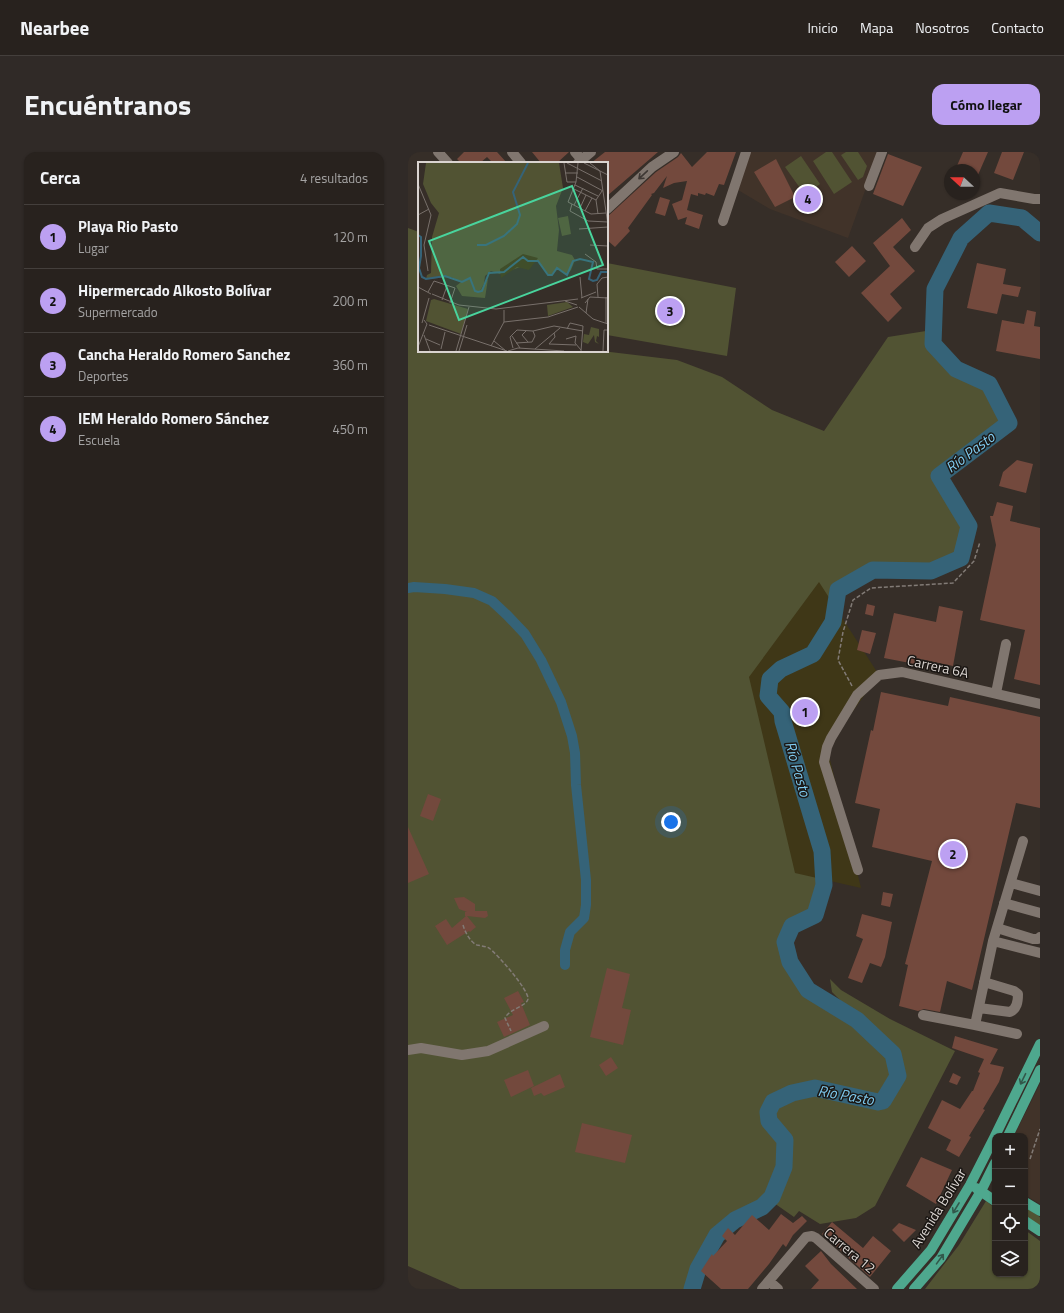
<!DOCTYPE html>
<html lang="es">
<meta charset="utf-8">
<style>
body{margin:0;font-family:"Titillium Web",sans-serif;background:#302a27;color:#f1f3f6}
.controls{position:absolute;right:12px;bottom:12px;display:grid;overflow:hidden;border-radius:8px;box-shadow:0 1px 3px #0004}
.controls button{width:36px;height:36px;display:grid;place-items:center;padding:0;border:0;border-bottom:1px solid #443f3c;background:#28221e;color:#f1f3f6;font:20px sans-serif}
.compass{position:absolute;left:536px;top:12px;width:36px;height:36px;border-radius:50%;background:#28221e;box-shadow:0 1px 3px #0004;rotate:291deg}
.you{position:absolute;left:263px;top:670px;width:14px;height:14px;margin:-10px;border:3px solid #fff;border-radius:50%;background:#1a73e8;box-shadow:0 0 0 6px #1a73e833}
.badge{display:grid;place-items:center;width:26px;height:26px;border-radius:50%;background:#bca0f2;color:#111;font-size:13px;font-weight:700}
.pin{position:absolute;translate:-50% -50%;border:2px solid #fff;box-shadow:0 1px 4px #0006}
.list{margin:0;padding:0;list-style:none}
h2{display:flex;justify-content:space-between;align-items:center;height:52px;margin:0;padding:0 16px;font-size:17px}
h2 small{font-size:13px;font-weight:400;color:#a5a4a4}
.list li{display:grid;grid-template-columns:26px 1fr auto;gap:12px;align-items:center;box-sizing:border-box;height:64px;padding:0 16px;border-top:1px solid #443f3c}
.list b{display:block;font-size:15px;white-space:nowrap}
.list p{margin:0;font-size:13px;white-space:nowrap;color:#a5a4a4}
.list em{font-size:13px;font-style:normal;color:#a5a4a4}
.icon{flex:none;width:22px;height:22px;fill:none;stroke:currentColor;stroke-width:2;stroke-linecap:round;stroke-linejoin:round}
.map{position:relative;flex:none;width:632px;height:1137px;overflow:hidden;border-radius:12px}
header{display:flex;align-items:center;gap:24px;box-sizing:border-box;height:56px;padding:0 20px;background:#28221e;border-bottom:1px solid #443f3c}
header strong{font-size:19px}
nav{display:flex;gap:22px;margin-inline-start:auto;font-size:14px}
.intro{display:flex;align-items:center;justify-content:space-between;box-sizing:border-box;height:96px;padding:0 24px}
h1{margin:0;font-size:28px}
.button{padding:10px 18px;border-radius:12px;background:#bca0f2;color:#111;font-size:14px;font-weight:700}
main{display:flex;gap:24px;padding:0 24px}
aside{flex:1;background:#28221e;border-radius:12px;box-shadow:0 1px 3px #0004}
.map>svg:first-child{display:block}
.built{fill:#413329}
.green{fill:#515333}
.sand{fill:#3f3717}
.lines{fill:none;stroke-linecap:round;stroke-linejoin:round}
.canal{stroke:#356378;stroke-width:10}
.river{stroke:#356378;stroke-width:17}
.building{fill:#73493d}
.path{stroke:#827b76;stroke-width:1.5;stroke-dasharray:4 2;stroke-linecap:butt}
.minor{stroke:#80766f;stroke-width:10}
.major{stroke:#4ea88e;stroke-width:10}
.oneway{stroke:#3e3834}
.oneway2{stroke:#32584b}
.labels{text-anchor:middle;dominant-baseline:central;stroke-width:3;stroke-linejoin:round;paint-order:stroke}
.street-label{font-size:14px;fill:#dad4d0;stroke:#1b1714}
.water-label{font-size:15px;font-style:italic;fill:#7fcbf0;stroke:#1b1714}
.inset-river{fill:none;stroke:#356378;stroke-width:2}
.inset-road{fill:none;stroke:#78706b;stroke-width:1}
.view{fill:#49d49d;fill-opacity:0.15;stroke:#49d49d;stroke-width:2}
.inset-edge{fill:none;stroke:#dad4d0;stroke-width:2}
</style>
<header>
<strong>Nearbee</strong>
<nav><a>Inicio</a><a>Mapa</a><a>Nosotros</a><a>Contacto</a></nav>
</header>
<div class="intro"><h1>Encuéntranos</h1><a class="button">Cómo llegar</a></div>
<main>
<aside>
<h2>Cerca<small>4 resultados</small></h2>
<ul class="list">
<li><span class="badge">1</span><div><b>Playa Rio Pasto</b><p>Lugar</p></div><em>120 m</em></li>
<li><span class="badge">2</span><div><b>Hipermercado Alkosto Bolívar</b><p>Supermercado</p></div><em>200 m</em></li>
<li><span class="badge">3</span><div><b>Cancha Heraldo Romero Sanchez</b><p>Deportes</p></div><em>360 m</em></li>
<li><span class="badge">4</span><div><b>IEM Heraldo Romero Sánchez</b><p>Escuela</p></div><em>450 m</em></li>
</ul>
</aside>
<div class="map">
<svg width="632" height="1137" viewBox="0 0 632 1137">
<rect width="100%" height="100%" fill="#362e28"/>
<path class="built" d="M342 0H471L440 86 362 57 330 38Z
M632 932V1052L617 1043V984H606Z"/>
<path class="green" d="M418 0H424L444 30 426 42 405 9Z
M438 0H450L459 14 455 25 450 28 433 3Z
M393 4 412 32 397 43 377 15Z
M0 76 11 80V199H194L269 208 314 225 364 258 416 279 480 185 518 179 525 192 548 217 581 232 601 271 531 324 561 374 553 406 518 419 465 418 430 438 425 470 414 699 416 733 404 760 383 769 374 789 375 810 391 838 447 870 482 906 486 925 473 949 435 942 406 934 374 940 358 949 357 968 375 987 374 1015 362 1044 353 1053 325 1065 307 1080 289 1111 281 1137H52L0 1114Z
M199 111 328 136 319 204 199 183Z
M422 827 433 838 482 867 547 899 467 1054 448 1066 412 1072 391 1059 386 1065 366 1051 379 1009 380 986 365 971 362 960 369 951 390 940 412 939 465 952 477 950 492 923 489 906 481 892 444 860 424 840Z
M578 1049 587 1056V1122H617V1078L632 1089V1137H517L551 1093Z
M617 1055 632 1065V1074L617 1063Z"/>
<path class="sand" d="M411 430 471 523 419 595 453 736 387 721 341 525Z"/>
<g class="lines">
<path class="canal" d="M0 436 6 435 37 437 66 441 84 449 99 463 117 482 133 508 153 550 164 584 167 601 168 633 178 728V753L176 766 162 780 157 798V813"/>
<path class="river" d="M284 1137 290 1117 309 1083 327 1068 354 1055 364 1045 376 1015 377 988 361 969 360 960 365 950 384 941 407 936 470 950 475 949 490 924 485 902 449 868 400 838 382 810 377 790 384 774 407 763 416 733 414 699 375 569 374 560 360 544 362 527 373 517 405 502 425 470 430 438 465 418 523 419 553 406 561 374 531 324 601 271 581 232 548 217 525 192 527 137 553 86 581 61 614 66 632 81"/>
</g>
<path class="building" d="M56 0H89L99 11H85L79 5 72 11H53L49 7Z
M124 0H161L149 11H133Z
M197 0H250L199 44V11H183Z
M299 0H328L316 33 311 32 306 44 298 41 297 43 290 41V44L283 42 279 58 295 63 291 77 277 72 279 65 270 68 264 52 274 48 279 29 266 31 255 36 259 24 246 41 243 42 244 43 220 76 222 79 207 95 199 88V65L248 20 270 5 273 1 284 15Z
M555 0H580L566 32V18H554L548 16Z
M594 0H616L605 28 586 21Z
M480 2 514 15 495 54 465 42Z
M368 7 387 45 367 55 346 20Z
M252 45 262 48 257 64 247 61Z
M494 66 503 78 485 95 507 119 482 142 494 156 480 170 453 141 482 114 465 91Z
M444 94 458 109 441 125 427 110Z
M569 111 598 117 595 132 613 135 610 145 594 142 589 162 559 156Z
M619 158 628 160 626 174 632 175V207L588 199 594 168 616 172Z
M609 308 625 312 618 341 591 334 595 320Z
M589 350 605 354 602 369 632 376V533L606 527 617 478 572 468 588 393 582 364H585Z
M459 452 467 454 465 464 457 462Z
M531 454 555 459 545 514 508 506 507 512 476 506 486 461 528 470Z
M454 478 468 481 462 502 449 498Z
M473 540 540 554 542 545 632 565V656L608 651 564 838 539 829 532 860 516 857 510 859 491 854 500 813 497 812 524 709 464 695 472 657 447 651 463 578 465 579Z
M20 642 33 647 25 669 12 664Z
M0 675 21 722 0 731Z
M475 740 485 742 482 755 473 753Z
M56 745 67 752V759H79L80 764 77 766 59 764 68 775 62 780 61 779 39 793 27 774 38 767 44 776 58 764H57V760H59L51 757 46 746Z
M454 762 484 770 477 805 473 815 462 811 454 831 440 826 455 787 448 784Z
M199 816 222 822 214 856 223 858 215 893 182 885Z
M110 839 116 850 113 851 122 873 96 885 89 870 105 863 96 846Z
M547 884 590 897 582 912 596 915 591 930 575 957 577 958 561 984 563 985 551 1005 538 998 543 988 520 976 534 948 552 957 564 939H565L572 921 570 920 576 907 544 896Z
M203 905 210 916 198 924 191 913Z
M120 918 126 934 103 945 96 928Z
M545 921 553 925 549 933 541 930Z
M152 922 157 935 136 944 133 941 126 944 123 936Z
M174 971 224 983 217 1011 167 1000Z
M513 1005 544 1018 528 1052 498 1034Z
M373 1062 385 1071 394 1064 399 1069 385 1083 378 1095 375 1092 361 1112 340 1137H313L293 1119 304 1102 305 1104 319 1089 314 1084 320 1076 327 1083 344 1063 361 1078Z
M424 1070 455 1096 465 1084 483 1099 462 1125 414 1082Z
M491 1071 508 1078 496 1090 484 1078Z
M413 1099 423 1112 449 1137H403L411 1128 397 1114Z"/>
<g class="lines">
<path class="path" d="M444 534 430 508 435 480 445 448 463 436 545 431 566 409 572 390
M55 773C57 780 62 790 69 793 73 794 77 794 81 796 89 802 121 838 120 847 119 854 101 857 97 866L103 879
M622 1007 632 977"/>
<path class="minor" d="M30 0 40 11
M104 0 113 11
M167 0 174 8
M170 11 183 0
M461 34 474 0
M199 57 244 15 266 0
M315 69 338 0
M507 95 520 76 534 67 592 41 626 47H632
M588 541 598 492
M615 689 585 789 632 801
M450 718 416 610 419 595 423 586 449 543 471 523 494 520 632 552
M603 731 632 739
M596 751 632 761
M589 776 625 787H630L632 785
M571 856 602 860C609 857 610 850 610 842L606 839 576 830
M515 863 567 873 585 789
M567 873 609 882
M0 898 13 896 54 903 80 899 136 874
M361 1129 370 1137
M354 1137 398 1085 404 1084 408 1086 466 1137"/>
<path class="major" d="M587 984 632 892
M600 984 632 918
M568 1036 587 1049
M617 1050 632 1059
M617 1069 632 1079
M489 1137 523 1098 562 1033 587 984
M506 1137 533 1106 573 1039 587 1011"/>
</g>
<defs><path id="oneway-shaft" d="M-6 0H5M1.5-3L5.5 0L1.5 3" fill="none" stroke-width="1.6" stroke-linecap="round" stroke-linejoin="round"/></defs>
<use class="oneway" href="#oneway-shaft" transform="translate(235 23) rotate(137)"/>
<g class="oneway2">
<use href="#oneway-shaft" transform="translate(615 927) rotate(116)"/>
<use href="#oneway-shaft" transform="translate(548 1056) rotate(121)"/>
<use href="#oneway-shaft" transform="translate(532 1107) rotate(-54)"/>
</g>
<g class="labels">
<g class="street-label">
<text transform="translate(530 514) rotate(12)">Carrera 6A</text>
<text transform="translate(530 1056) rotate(-58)">Avenida Bolívar</text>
<text transform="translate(442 1098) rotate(40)">Carrera 12</text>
</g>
<g class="water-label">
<text transform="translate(562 300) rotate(-37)">Río Pasto</text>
<text transform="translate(390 617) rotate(74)">Río Pasto</text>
<text transform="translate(438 943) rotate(10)">Río Pasto</text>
</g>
</g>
<g transform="translate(10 10)">
<rect width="190" height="190" fill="#362e28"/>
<path d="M8 1H141L145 26 138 44 141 68 139 89 154 93 157 98 153 108 149 113 139 106 134 113H130L120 99 82 112 73 109 67 114 66 122 61 130 70 117 67 136 44 134 38 124 43 120 33 115 8 117 9 113 13 111 14 75 21 51 13 41 5 22ZM150 54 153 72 144 74 140 56ZM16 137 50 147 43 172 8 159 13 138ZM149 140 155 145 130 154 129 143ZM173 165 181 167V175L179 174 178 179 181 182 177 180 176 173 170 182 165 180 166 172 171 173Z" fill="#515333"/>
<path d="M105 92 120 96 111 108 99 105 83 116 82 107Z" fill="#3f3717"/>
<path class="inset-river" d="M0 73 3 75V94L1 106 4 115 8 117 27 114 44 120 52 116 57 129 60 130 64 129 71 111 86 110 105 95 110 99H120L130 113H134L139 106 149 113 155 99 162 97 175 100 171 117 175 119 179 118 183 110H190M59 83H68L86 74 99 62 102 53 95 30 110 1"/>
<path class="inset-road" d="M146 1 149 20H158M149 1 184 19M160 1 158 20 150 40 173 52 188 51M166 1 190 13M172 1 182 9 190 63M147 11H160M159 15 185 29M0 22 13 53 6 83 10 109M157 23 180 34M156 27 178 38M154 42 152 49 170 59 190 60M156 43 165 26M162 46 168 33M167 49 174 36M180 52 178 38 184 29M0 53 11 47M161 67 190 65M172 83 190 84M167 92 178 100 179 107H190M162 115 164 136M0 125 13 132M10 130 16 119 37 126 32 141M14 132 41 143 78 147 160 137M180 135 179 122 184 116 190 115M163 136 178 130M24 138 29 124M147 139 159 143M167 141 172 135 190 136M161 145 175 157 190 162M168 151 170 137M86 160 130 155 160 145M4 161 11 136M188 161V135M11 163 89 189M149 167 152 161 165 164 163 189M108 169 104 173 110 180M136 171 137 175 131 182 158 183M6 173 12 189M94 174 102 186M8 177 22 183M148 177 158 174 157 181 163 188M76 179 88 189M98 181 114 180 117 174 115 169M73 184 86 160V148M0 185 9 162 6 158M95 186 92 175 99 168 115 169 136 164 165 169M23 187 27 170M117 187 142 166M38 189 51 145M41 189 49 163M90 189 100 186 146 189M185 189 186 168H190"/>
<path class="view" d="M154 24 185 103 41 158 11 79Z"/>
<rect width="190" height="190" class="inset-edge"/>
</g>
</svg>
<div class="controls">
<button>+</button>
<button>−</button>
<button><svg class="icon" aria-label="locate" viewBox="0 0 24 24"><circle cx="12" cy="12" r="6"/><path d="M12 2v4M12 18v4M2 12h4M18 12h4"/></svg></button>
<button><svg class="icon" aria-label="layers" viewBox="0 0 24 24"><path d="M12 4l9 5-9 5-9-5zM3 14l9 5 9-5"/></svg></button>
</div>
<svg class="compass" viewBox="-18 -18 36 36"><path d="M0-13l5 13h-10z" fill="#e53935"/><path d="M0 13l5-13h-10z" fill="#a5a4a4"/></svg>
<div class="you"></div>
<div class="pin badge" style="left:397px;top:560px">1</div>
<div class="pin badge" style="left:545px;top:702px">2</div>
<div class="pin badge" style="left:262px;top:159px">3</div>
<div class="pin badge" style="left:400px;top:47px">4</div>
</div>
</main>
